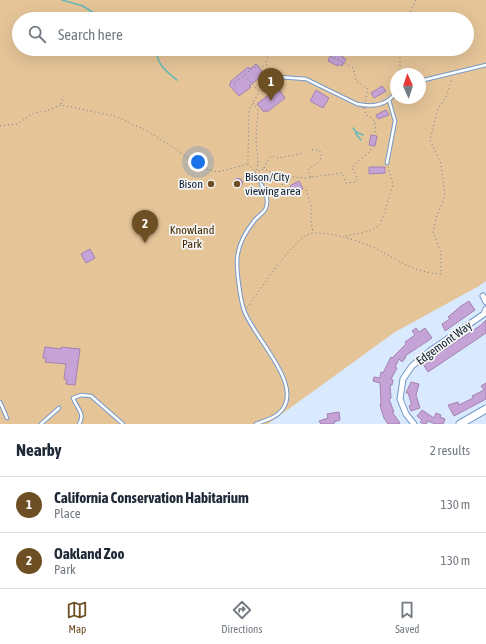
<!DOCTYPE html>
<style>
body{margin:0;font-family:"Asap Condensed",sans-serif;background:#f2f2f3;color:#1f2937}
.compass{position:absolute;left:390px;top:68px;width:36px;height:36px;border-radius:50%;background:#fff;box-shadow:0 4px 16px #0002;rotate:357deg}
.you{position:absolute;left:198px;top:162px;width:14px;height:14px;margin:-10px;border:3px solid #fff;border-radius:50%;background:#1a73e8;box-shadow:0 0 0 6px #1a73e833}
.badge{display:grid;place-items:center;width:26px;height:26px;border-radius:50%;background:#6e4f24;color:#fff;font-size:13px;font-weight:700}
.pin{position:absolute;translate:-50% -33px;filter:drop-shadow(0 1px 2px #0008)}
.pin::after{content:'';position:absolute;top:21px;width:14px;height:12px;background:inherit;clip-path:polygon(0 0,100% 0,50% 100%)}
.list{margin:0;padding:0;list-style:none}
h2{display:flex;justify-content:space-between;align-items:center;height:52px;margin:0;padding:0 16px;font-size:17px}
h2 small{font-size:13px;font-weight:400;color:#747a83}
.list li{display:grid;grid-template-columns:26px 1fr auto;gap:12px;align-items:center;box-sizing:border-box;height:56px;padding:0 16px;border-top:1px solid #e0e1e3}
.list b{display:block;font-size:15px;white-space:nowrap}
.list p{margin:0;font-size:13px;white-space:nowrap;color:#747a83}
.list em{font-size:13px;font-style:normal;color:#747a83}
.icon{flex:none;width:22px;height:22px;fill:none;stroke:currentColor;stroke-width:2;stroke-linecap:round;stroke-linejoin:round}
.map{position:relative;flex:none;width:486px;height:424px;overflow:hidden}
.search{position:absolute;background:#fff;box-shadow:0 4px 16px #0002;left:12px;right:12px;top:12px;height:44px;display:flex;align-items:center;gap:10px;box-sizing:border-box;padding:0 14px;border-radius:22px;color:#747a83;font-size:15px}
.sheet{height:164px;background:#fff}
nav{display:flex;justify-content:space-around;align-items:center;box-sizing:border-box;height:56px;border-top:1px solid #e0e1e3;background:#fff;font-size:11px;color:#747a83}
nav a{display:grid;justify-items:center;gap:2px}
nav .on{color:#6e4f24}
.map>svg:first-child{display:block}
.green{fill:#e5c498;fill-rule:evenodd}
.lines{fill:none;stroke-linecap:round;stroke-linejoin:round}
.stream{stroke:#67b8b7;stroke-width:1.5}
.building{fill:#c5a3d6;stroke:#a381b3}
.service-casing{stroke:#749ac9;stroke-width:4.5}
.minor-casing{stroke:#749ac9;stroke-width:7}
.tertiary-casing{stroke:#749ac9;stroke-width:9}
.path{stroke:#6c7c8f;stroke-width:1;stroke-dasharray:1 3;stroke-linecap:butt}
.service{stroke:#fff;stroke-width:2.5}
.minor{stroke:#fff;stroke-width:5}
.tertiary{stroke:#fff;stroke-width:7}
.poi-dot{fill:#6e4f24;stroke:#f5f5f5;stroke-width:1.5}
.labels{text-anchor:middle;dominant-baseline:central;stroke-width:3.5;stroke-linejoin:round;paint-order:stroke}
.poi-label{font-size:12px;fill:#112032;stroke:#f5f5f5;text-anchor:start}
.park-label{font-size:12px;fill:#422900;stroke:#f5f5f5}
.street-label{font-size:12px;fill:#112032;stroke:#f5f5f5}
</style>
<div class="map">
<svg width="486" height="424" viewBox="0 0 486 424">
<rect width="100%" height="100%" fill="#d9e9fe"/>
<path class="green" d="M0 0H486V281L479 286 395 332 268 424H0ZM19 19H467V49H19ZM396 74H420V98H396Z"/>
<g class="lines">
<path class="stream" d="M62 0 83 6 97 15H113L120 19
M157 49C155 63 167 72 177 80
M353 128 356 132 363 135
M356 132V134L361 140"/>
</g>
<path class="building" d="M336 49 344 54 342 57 346 59 342 66 339 64 338 66 328 61 332 52 334 53Z
M256 64 262 71 260 72 263 75 249 86 251 87 239 96 229 85 231 83 230 82 248 67 250 69Z
M272 84 276 89 278 88 285 98 267 112 266 110 264 112 257 104 271 93 267 88Z
M382 86 386 91 374 98 371 93Z
M316 90 329 98 323 108 310 101Z
M386 110 389 115 378 119 376 115Z
M371 135 377 136 375 146 369 145Z
M369 167H385V173L369 174Z
M233.5 183a4.5 4.5 0 1 1 9 0a4.5 4.5 0 1 1-9 0Z
M299 181 303 189 294 194 290 186Z
M90 249 95 258 86 263 81 254Z
M469 301 475 310 445 331 442 324 450 319 448 317 461 306Z
M486 320V333L428 372 423 364 481 325Z
M416 328 419 332 425 328 432 338 405 356 406 357 402 362 399 359 395 367 397 368 391 379 393 380 392 385H390L391 398 389 399 394 412H392L400 423 398 424H388L384 418 381 409 380 404 381 403 380 383 373 381 374 377 380 378 381 372 383 373 391 357 392 358 406 344 405 342 415 335 412 331Z
M45 347 61 349V347L80 349 75 385 66 384 67 380 64 379 66 364 45 362 46 359 43 358Z
M411 382 419 384 416 395 420 408 411 411 409 406 411 405V402L408 393H406Z
M486 383V399L454 416 448 405 458 402 459 405 473 398 472 396 484 390 481 386Z
M422 410 434 418 436 413 441 415 440 417 445 419 443 424H435L428 421 426 424H423L420 422 422 420 417 416Z
M339 412 340 420 334 422V424H321L319 421 328 418 327 414Z"/>
<g class="lines">
<g class="service-casing">
<path id="service" d="M420 81 486 65
M265 86 275 78 279 77 306 79 357 104C371 107 387 106 396 92
M387 163 395 121 389 100
M0 402 7 418
M41 424 59 408
M79 424C86 414 76 407 73 398L81 395 91 396 123 424
M256 424C263 421 272 419 278 414 310 388 249 334 243 307 240 296 235 263 238 253 240 241 247 230 254 221 257 217 262 214 265 210 270 201 266 192 261 184"/>
</g>
<g class="minor-casing">
<path id="minor" d="M483 296 486 302
M414 424 406 414 400 399 403 379 412 366 430 351 484 314 486 309"/>
</g>
<g class="tertiary-casing">
<path id="tertiary" d="M460 424 486 409"/>
</g>
<path class="path" d="M407 19 416 0
M327 49 331 56 353 68 356 81 368 89 365 101
M400 49V74
M245 75 259 92 249 110 248 158V164L255 172 259 180
M235 85 234 83 253 68 267 65 266 61 271 52 270 49
M253 103 258 110 256 139 258 164 256 171
M61 104 64 96
M364 108 366 115C376 119 377 125 374 135
M0 126 17 124 34 113 46 111 61 105 115 116 149 132 174 148 202 168 209 170 218 172 248 164
M264 168 265 165 271 156 278 158 304 153
M281 176 283 188
M311 177 308 170C315 165 326 159 319 150H312
M238 182 244 176 264 169 280 176 305 178 342 173 346 183 355 182 358 179 352 168C357 160 370 155 372 146
M306 190 311 205V222L313 232
M346 236C357 233 373 233 381 223L393 185 388 167
M247 308C258 292 293 240 309 234 323 229 363 242 377 249 401 262 413 272 441 274V253L433 232 437 215 443 202 445 194 441 164 430 140 438 109 447 95 452 78"/>
<use href="#service" class="service"/>
<use href="#minor" class="minor"/>
<use href="#tertiary" class="tertiary"/>
</g>
<g class="poi-dot">
<circle cx="211" cy="184" r="4"/>
<circle cx="237" cy="184" r="4"/>
</g>
<g class="labels">
<g class="poi-label">
<text x="245" y="177">Bison/City<tspan x="245" dy="14">viewing area</tspan></text>
<text x="203" y="184" text-anchor="end">Bison</text>
</g>
<g class="park-label">
<text x="192" y="230">Knowland<tspan x="192" dy="14">Park</tspan></text>
</g>
<g class="street-label">
<text transform="translate(444 343) rotate(-36)">Edgemont Way</text>
</g>
</g>
</svg>
<svg class="compass" viewBox="-18 -18 36 36"><path d="M0-13l5 13h-10z" fill="#e53935"/><path d="M0 13l5-13h-10z" fill="#747a83"/></svg>
<div class="you"></div>
<div class="pin badge" style="left:271px;top:101px">1</div>
<div class="pin badge" style="left:145px;top:243px">2</div>
<div class="search"><svg class="icon" aria-label="search" viewBox="0 0 24 24"><circle cx="10" cy="10" r="6"/><path d="M15 15l6 6"/></svg>Search here</div>
</div>
<section class="sheet">
<h2>Nearby<small>2 results</small></h2>
<ul class="list">
<li><span class="badge">1</span><div><b>California Conservation Habitarium</b><p>Place</p></div><em>130 m</em></li>
<li><span class="badge">2</span><div><b>Oakland Zoo</b><p>Park</p></div><em>130 m</em></li>
</ul>
</section>
<nav>
<a class="on"><svg class="icon" aria-label="map" viewBox="0 0 24 24"><path d="M3 6l6-2 6 2 6-2v14l-6 2-6-2-6 2zM9 4v14M15 6v14"/></svg>Map</a>
<a><svg class="icon" aria-label="directions" viewBox="0 0 24 24"><path d="M12 3l9 9-9 9-9-9zM9 14v-3h6M13 9l2 2-2 2"/></svg>Directions</a>
<a><svg class="icon" aria-label="saved" viewBox="0 0 24 24"><path d="M7 4h10v16l-5-4-5 4z"/></svg>Saved</a>
</nav>
